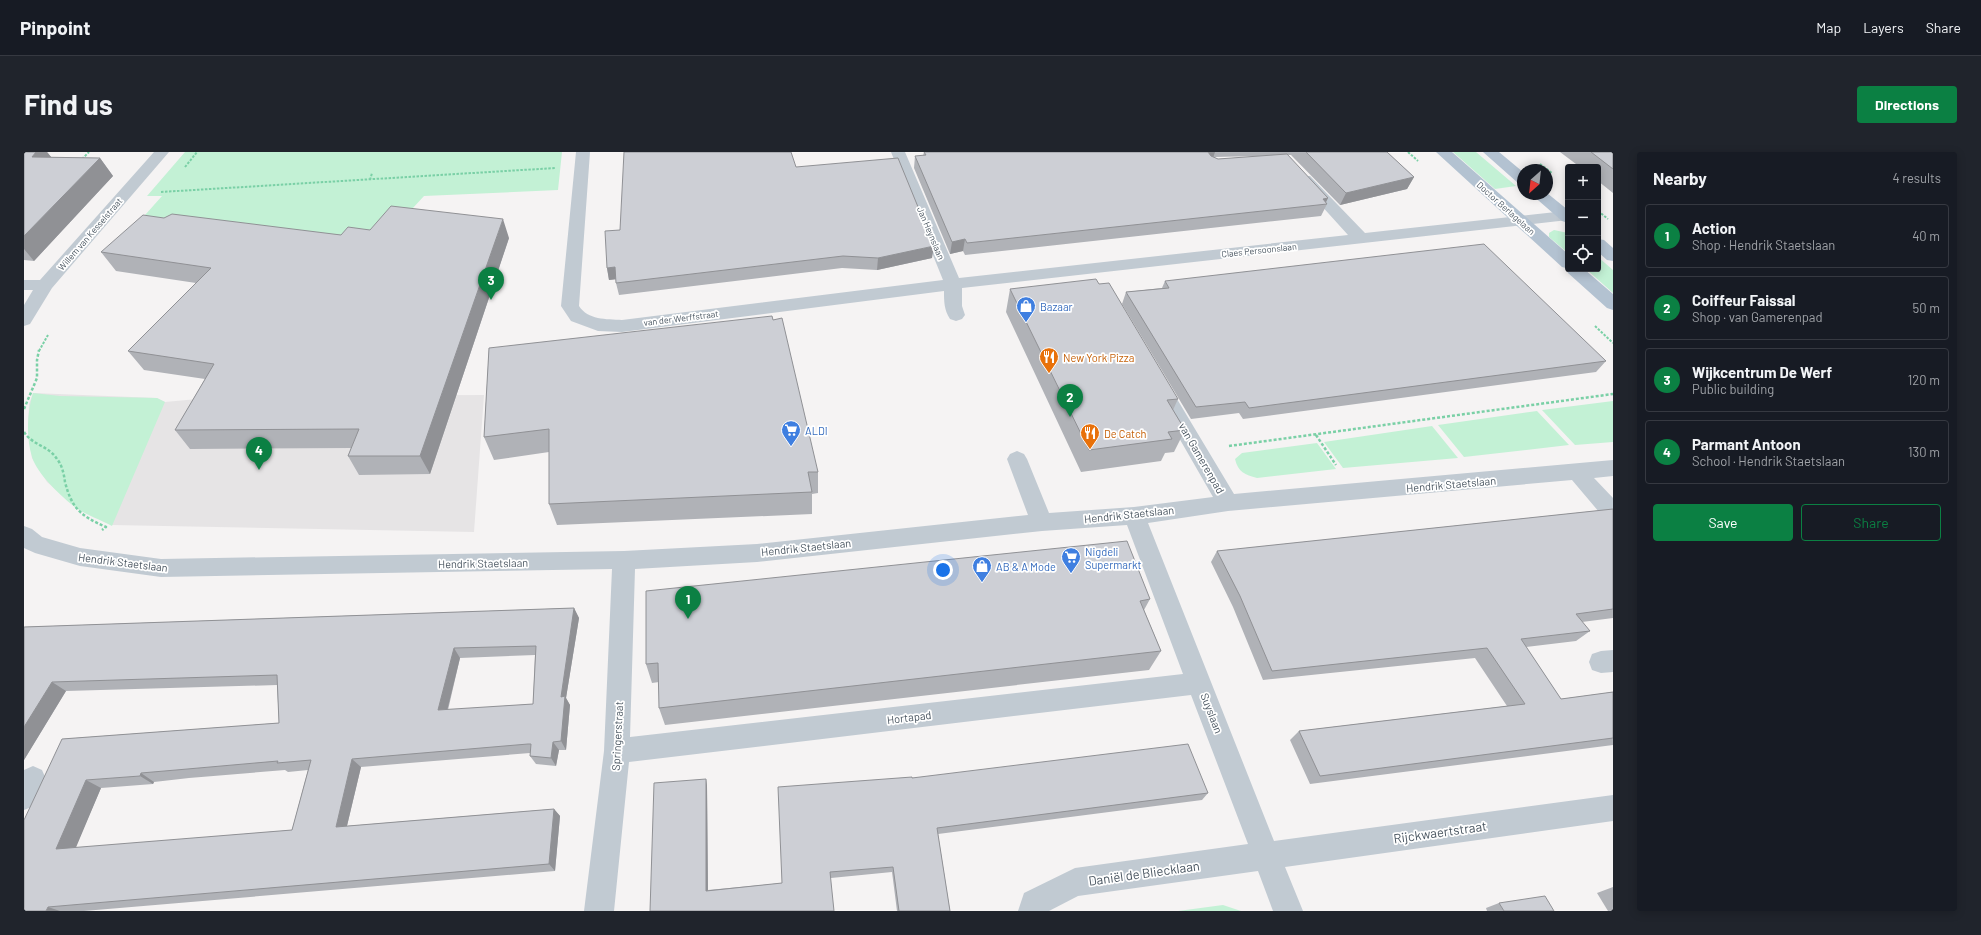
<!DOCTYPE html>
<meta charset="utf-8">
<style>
body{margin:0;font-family:Barlow,sans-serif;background:#20242c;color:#f1f3f6}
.controls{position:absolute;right:12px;top:12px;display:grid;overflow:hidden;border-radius:4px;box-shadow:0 2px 10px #0003}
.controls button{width:36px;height:36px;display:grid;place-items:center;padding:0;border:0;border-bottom:1px solid #363941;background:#171b24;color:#f1f3f6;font:20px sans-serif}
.compass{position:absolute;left:1493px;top:12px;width:36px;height:36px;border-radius:50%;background:#171b24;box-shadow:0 2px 10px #0003;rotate:207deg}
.you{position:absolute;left:919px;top:418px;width:14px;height:14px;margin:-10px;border:3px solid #fff;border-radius:50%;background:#1a73e8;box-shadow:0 0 0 6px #1a73e833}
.badge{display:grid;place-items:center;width:26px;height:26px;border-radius:50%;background:#0b8043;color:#fff;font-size:13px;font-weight:700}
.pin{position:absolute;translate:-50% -33px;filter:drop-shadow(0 1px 2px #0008)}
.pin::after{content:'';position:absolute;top:21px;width:14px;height:12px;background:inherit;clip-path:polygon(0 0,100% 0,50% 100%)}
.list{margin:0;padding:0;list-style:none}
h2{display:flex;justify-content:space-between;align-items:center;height:52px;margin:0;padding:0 16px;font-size:17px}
h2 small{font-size:13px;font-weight:400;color:#9ea1a6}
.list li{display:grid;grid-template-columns:26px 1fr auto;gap:12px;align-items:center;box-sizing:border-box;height:64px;margin:0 8px 8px;padding:0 8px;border:1px solid #363941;border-radius:4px}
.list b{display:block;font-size:15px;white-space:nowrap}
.list p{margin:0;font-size:13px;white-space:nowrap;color:#9ea1a6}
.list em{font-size:13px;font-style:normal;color:#9ea1a6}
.actions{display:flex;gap:8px;padding:12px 16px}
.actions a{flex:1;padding:9px 0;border:1px solid #0b8043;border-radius:4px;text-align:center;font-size:14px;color:#0b8043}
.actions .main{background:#0b8043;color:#fff}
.icon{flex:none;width:22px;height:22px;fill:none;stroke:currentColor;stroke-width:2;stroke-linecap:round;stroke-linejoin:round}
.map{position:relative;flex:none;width:1589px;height:759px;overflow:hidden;border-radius:4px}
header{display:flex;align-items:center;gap:24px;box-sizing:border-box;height:56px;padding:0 20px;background:#171b24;border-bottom:1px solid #363941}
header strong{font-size:19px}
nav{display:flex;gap:22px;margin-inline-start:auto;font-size:14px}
.intro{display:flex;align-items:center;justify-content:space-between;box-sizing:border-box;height:96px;padding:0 24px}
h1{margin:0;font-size:28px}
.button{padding:10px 18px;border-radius:4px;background:#0b8043;color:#fff;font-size:14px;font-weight:700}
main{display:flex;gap:24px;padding:0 24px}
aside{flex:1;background:#171b24;border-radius:4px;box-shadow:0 2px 10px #0003}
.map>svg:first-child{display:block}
.education{fill:#e6e4e5}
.green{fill:#c3f1d5}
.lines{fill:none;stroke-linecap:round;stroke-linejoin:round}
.path-far1{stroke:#7ad0a6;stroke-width:2;stroke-dasharray:2.5 1.5;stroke-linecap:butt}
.path{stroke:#7ad0a6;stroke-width:2.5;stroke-dasharray:3 2;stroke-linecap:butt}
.minor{fill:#c1cad2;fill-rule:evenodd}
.major{fill:#b3c2d1;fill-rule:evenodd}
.wall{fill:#b0b2b7;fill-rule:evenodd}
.shaded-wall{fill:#909195}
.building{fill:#cdcfd5;stroke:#909195;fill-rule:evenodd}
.labels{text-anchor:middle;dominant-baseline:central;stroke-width:3.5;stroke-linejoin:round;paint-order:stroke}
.far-street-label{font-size:9px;fill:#4a5661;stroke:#fff}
.shop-label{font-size:11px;fill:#366cbe;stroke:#fff;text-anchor:start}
.food-label{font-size:11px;fill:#c56008;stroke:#fff;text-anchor:start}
.street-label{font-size:11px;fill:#4a5661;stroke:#fff}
.near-street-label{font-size:13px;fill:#4a5661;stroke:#fff}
</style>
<header>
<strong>Pinpoint</strong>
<nav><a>Map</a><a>Layers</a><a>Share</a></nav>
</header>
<div class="intro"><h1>Find us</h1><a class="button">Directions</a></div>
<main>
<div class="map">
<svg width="1589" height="759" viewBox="0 0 1589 759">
<rect width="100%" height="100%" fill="#f5f3f3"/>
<path class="education" d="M9 241 133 246 141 250 206 244 460 243 450 380 88 373 53 356 23 330 8 306 4 279 5 252Z"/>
<path class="green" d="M161 0H538L534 38 400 44 353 95 105 81 138 44H123Z
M1429 0H1452L1492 34 1471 37Z
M1530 78 1544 81V101L1525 85V81Z
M1574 105 1589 118V141L1562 117H1574Z
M9 241 36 244 133 246 141 250 88 374C77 368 63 363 52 356 38 345 13 322 8 305 2 285 3 260 9 241Z
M1589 249V290L1551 293 1518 258Z
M1513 259 1545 293 1440 305 1414 273Z
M1408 274 1434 306 1319 316 1300 290Z
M1293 291 1312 317 1233 326C1221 323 1214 320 1211 307L1218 301Z
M1199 753 1217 759H1154Z"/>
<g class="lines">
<path class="path-far1" d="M1384 0 1394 9
M58 7 65 0
M1516 12 1528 21
M161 15 173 0
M346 28 348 21
M137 40 531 16
M1574 59 1584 67
M1571 174 1589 191
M15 199 24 183"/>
<path class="path" d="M0 257 13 226V208L15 198
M0 280C8 293 25 294 33 307 38 313 40 322 41 330 48 357 57 364 82 375L78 378
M1292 283 1312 313
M1205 294 1589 242"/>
<path class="minor" d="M130 0H145L28 136 6 172 0 174V153L9 138H0V128H16Z
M552 0H566L555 154C564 168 582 167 598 168L919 128 867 0H881L935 126 1324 83 1276 30 1273 27 1276 24H1286L1341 81 1541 59 1544 60V68L938 136V154L941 163 938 167 932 169 926 167C920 158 920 149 920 139L598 180 574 179 547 169 537 154Z
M1134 225 1141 227 1210 342 1589 308V324L1570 326 1589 346V370L1581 367 1548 328 1204 359 1124 371 1250 689 1589 643V669L1261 715 1279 759H1249L1234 719 1054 744 1025 759H994L1000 741 1051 716 1224 692 1167 543 605 610 590 759H560L580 599 588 417 137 425 56 414 11 401 0 396V374L8 377 18 385 56 396 137 407 600 399 733 392 1004 363 983 307 986 302 993 299 1000 302 1003 307 1025 361 1110 355 1189 345 1124 232 1127 227ZM1103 373 1159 522 606 585 611 417 733 410 1018 379Z
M1589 498V520L1577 521 1568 518 1565 510 1568 502 1577 499Z
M9 614 18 618 22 627 10 654 0 658V618Z"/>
<path class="major" d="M1412 0H1428L1544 102V117H1560L1589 142V158L1583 156 1544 121 1542 116 1538 115Z
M1459 0H1475L1499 20V33L1494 31Z
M1523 41 1544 58V71L1538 69 1507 42Z
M1574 87 1580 88 1589 96V109L1583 108 1574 100Z"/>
</g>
<path class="wall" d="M0 0H23L27 5 76 6 89 24 10 109 0 108Z
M900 0H1363L1390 25 1383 37 1316 53 1267 3H1263L1304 46 1302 50 1303 52 1297 64 941 103 939 99 926 102 890 16 891 4H899ZM1238 4 1194 7 1190 5Z
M1536 0H1589V41L1574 29V15H1556Z
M772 15 908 106 853 118 818 116 595 143 592 131V127L585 128 583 116 596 78Z
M140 66 317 83 346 78 485 86 406 322 335 323 324 304 327 296 166 297 151 278 181 227 120 218 104 199 172 131 92 119 77 100Z
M1141 129 1582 209 1572 220 1219 267 1215 261 1167 267 1098 152 1102 140 1138 136Z
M986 137 1154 247 1149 258 1161 278 1150 300 1141 301 1137 309 1057 320 982 160Z
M465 196 794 320V341L788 342V362L533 373 525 352V300L470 308 460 285Z
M1589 357V466L1558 470 1566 479 1552 489 1502 495 1537 547 1589 540V593L1286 632 1266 588 1275 579 1483 554 1451 506 1239 528 1209 455 1187 410 1193 399Z
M1126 447 1120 458 1137 499 1125 518 641 573 635 556V530L628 531 622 512Z
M550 456 555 466 542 546 546 553 542 598H535L532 614 512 612 506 604V601L337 615 323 674 530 657 536 664 531 719 60 759H0L38 587 255 571 253 533 42 539 0 608V475ZM511 503 509 552 424 558 436 506ZM261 618 264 620 284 618 268 678 51 696 77 636 129 632 130 630 165 626Z
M888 626 1184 641 1178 648 914 682 926 759H873L868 720 807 726 626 759 682 627 683 634 684 738 758 731Z
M1589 735V759H1584L1573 741Z
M1475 751 1530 759H1463L1462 756Z"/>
<path class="shaded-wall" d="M12 0H23L33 12 8 5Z
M1184 0H1191L1189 6 1183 8Z
M76 6 89 24 10 109 0 97V84Z
M1390 25 1383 37 1316 53 1322 41Z
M1304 46 1301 52 1299 47Z
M479 67 485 86 406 322 396 304Z
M941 87 939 99 926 102 928 90Z
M910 94 908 106 853 118 854 106Z
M591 115 594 127 585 128 583 116Z
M550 456 555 466 542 546 546 553 542 598 537 589V545Z
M430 496 436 506 421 567 414 558Z
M28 530 42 539 0 608V575Z
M529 590 535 598 532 614 527 606Z
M328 607 337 615 321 682 312 675Z
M117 621 130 630 129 632 116 624Z
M682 627 683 634 684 744 682 739Z
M62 628 77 636 48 705 32 697Z
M530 657 536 664 531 719 525 712Z
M24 755 36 759H22Z"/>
<path class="building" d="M0 0H12L8 5 76 6 0 84Z
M600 0H767L772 15 874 6 910 94 854 106 819 104 592 131 591 115 583 116 581 79 596 78Z
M900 0H1184L1187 4 1194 7 1263 2 1304 46 1299 47 1303 52 943 91 941 87 928 90 891 4 902 3Z
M1282 0H1363L1390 25 1322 41Z
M1567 0H1589V17Z
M367 54 479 67 396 304H324L335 277 151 278 190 212 104 199 187 116 77 100 119 63 140 66 148 62 317 83 324 75 346 78Z
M1460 92 1582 209 1225 256 1221 250 1172 255 1102 140 1145 136 1141 129Z
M1072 127 1075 132 1085 131 1154 247 1143 248 1161 278 1144 280 1148 287 1065 298 986 137Z
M748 164 749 168 758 166 794 320H784L788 340 525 352V277L460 285 465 196Z
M1589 357V457L1552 462 1566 479 1497 487 1537 547 1589 540V586L1296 624 1275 579 1501 552 1463 496 1248 519 1216 444 1193 399Z
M1103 389 1126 447 1116 449 1137 499 635 556 634 511 622 512V439Z
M550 456 537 545 541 544 537 589 529 590 527 606 506 604 507 592H504L328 607 312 675 530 657 525 712 24 755 22 759H0V668L38 587 255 571 253 523 28 530 0 575V475ZM512 494 509 552 414 558 430 496ZM287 608 268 678 32 697 62 628 116 624 117 621 152 618 254 609 253 611Z
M1164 592 1184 641 913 676 926 759H875L869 715 806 720 810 759H626L630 631 682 627V739L758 731 754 635 888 625V626Z
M1521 744 1530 759H1480L1475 751Z"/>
<defs>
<g id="shop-pin" transform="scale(1)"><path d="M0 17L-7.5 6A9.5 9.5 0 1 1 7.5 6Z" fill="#3f7fe0" stroke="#fff"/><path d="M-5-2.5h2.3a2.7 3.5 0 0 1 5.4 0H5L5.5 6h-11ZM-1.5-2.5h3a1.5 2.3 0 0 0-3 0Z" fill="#fff"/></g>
<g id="restaurant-pin" transform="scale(1)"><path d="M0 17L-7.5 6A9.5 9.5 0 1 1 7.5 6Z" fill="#e8710a" stroke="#fff"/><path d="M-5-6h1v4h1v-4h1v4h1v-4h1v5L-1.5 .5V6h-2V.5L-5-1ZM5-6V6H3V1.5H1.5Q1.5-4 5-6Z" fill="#fff"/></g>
<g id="supermarket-pin" transform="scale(1)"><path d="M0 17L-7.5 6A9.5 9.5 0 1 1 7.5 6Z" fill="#3f7fe0" stroke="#fff"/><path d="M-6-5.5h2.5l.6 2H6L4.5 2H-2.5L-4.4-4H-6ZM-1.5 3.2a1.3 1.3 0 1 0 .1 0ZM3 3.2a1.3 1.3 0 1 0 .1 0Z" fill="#fff"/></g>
</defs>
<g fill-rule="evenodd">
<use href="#shop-pin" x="1002" y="154"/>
<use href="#restaurant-pin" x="1025" y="205"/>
<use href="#supermarket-pin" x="767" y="278"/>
<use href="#restaurant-pin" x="1066" y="281"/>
<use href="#supermarket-pin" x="1047" y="405"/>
<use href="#shop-pin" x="958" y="414"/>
</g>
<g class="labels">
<g class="far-street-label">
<text transform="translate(1482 56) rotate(42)">Doctor Berlagelaan</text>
<text transform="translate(907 81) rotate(67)">Jan Heynslaan</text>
<text transform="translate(66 82) rotate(-49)">Willem van Kesselstraat</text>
<text transform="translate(1235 98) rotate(-6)">Claes Persoonslaan</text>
<text transform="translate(657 166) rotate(-7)">van der Werffstraat</text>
</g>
<g class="shop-label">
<text x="1016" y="154">Bazaar</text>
<text x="781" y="278">ALDI</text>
<text x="1061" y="399">Nigdeli<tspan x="1061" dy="13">Supermarkt</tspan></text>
<text x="972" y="414">AB &amp; A Mode</text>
</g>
<g class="food-label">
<text x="1039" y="205">New York Pizza</text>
<text x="1080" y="281">De Catch</text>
</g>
<g class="street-label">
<text transform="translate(1178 306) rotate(60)">van Gamerenpad</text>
<text transform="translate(1427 332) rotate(-5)">Hendrik Staetslaan</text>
<text transform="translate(1105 362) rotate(-6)">Hendrik Staetslaan</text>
<text transform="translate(782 395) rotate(-6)">Hendrik Staetslaan</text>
<text transform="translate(99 410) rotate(7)">Hendrik Staetslaan</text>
<text transform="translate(459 411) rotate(-1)">Hendrik Staetslaan</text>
<text transform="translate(1188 561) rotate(69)">Suyslaan</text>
<text transform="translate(885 565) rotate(-7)">Hortapad</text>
<text transform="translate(593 584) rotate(-87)">Springerstraat</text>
</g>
<g class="near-street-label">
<text transform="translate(1416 680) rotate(-8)">Rijckwaertstraat</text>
<text transform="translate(1120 721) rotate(-8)">Daniël de Bliecklaan</text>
</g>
</g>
</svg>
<div class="controls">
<button>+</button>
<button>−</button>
<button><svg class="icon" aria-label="locate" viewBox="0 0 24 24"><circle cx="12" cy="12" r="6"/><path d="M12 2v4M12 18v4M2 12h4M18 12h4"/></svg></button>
</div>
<svg class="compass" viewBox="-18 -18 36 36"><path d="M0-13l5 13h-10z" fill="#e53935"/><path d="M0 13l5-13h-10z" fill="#9ea1a6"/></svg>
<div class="you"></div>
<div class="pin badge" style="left:664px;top:467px">1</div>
<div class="pin badge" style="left:1046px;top:265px">2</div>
<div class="pin badge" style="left:467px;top:148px">3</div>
<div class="pin badge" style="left:235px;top:318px">4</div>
</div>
<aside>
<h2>Nearby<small>4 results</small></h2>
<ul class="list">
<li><span class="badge">1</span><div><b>Action</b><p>Shop · Hendrik Staetslaan</p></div><em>40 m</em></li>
<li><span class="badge">2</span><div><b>Coiffeur Faissal</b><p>Shop · van Gamerenpad</p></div><em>50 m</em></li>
<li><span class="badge">3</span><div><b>Wijkcentrum De Werf</b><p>Public building</p></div><em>120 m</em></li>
<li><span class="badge">4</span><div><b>Parmant Antoon</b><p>School · Hendrik Staetslaan</p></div><em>130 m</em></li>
</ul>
<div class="actions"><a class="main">Save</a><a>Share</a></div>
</aside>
</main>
